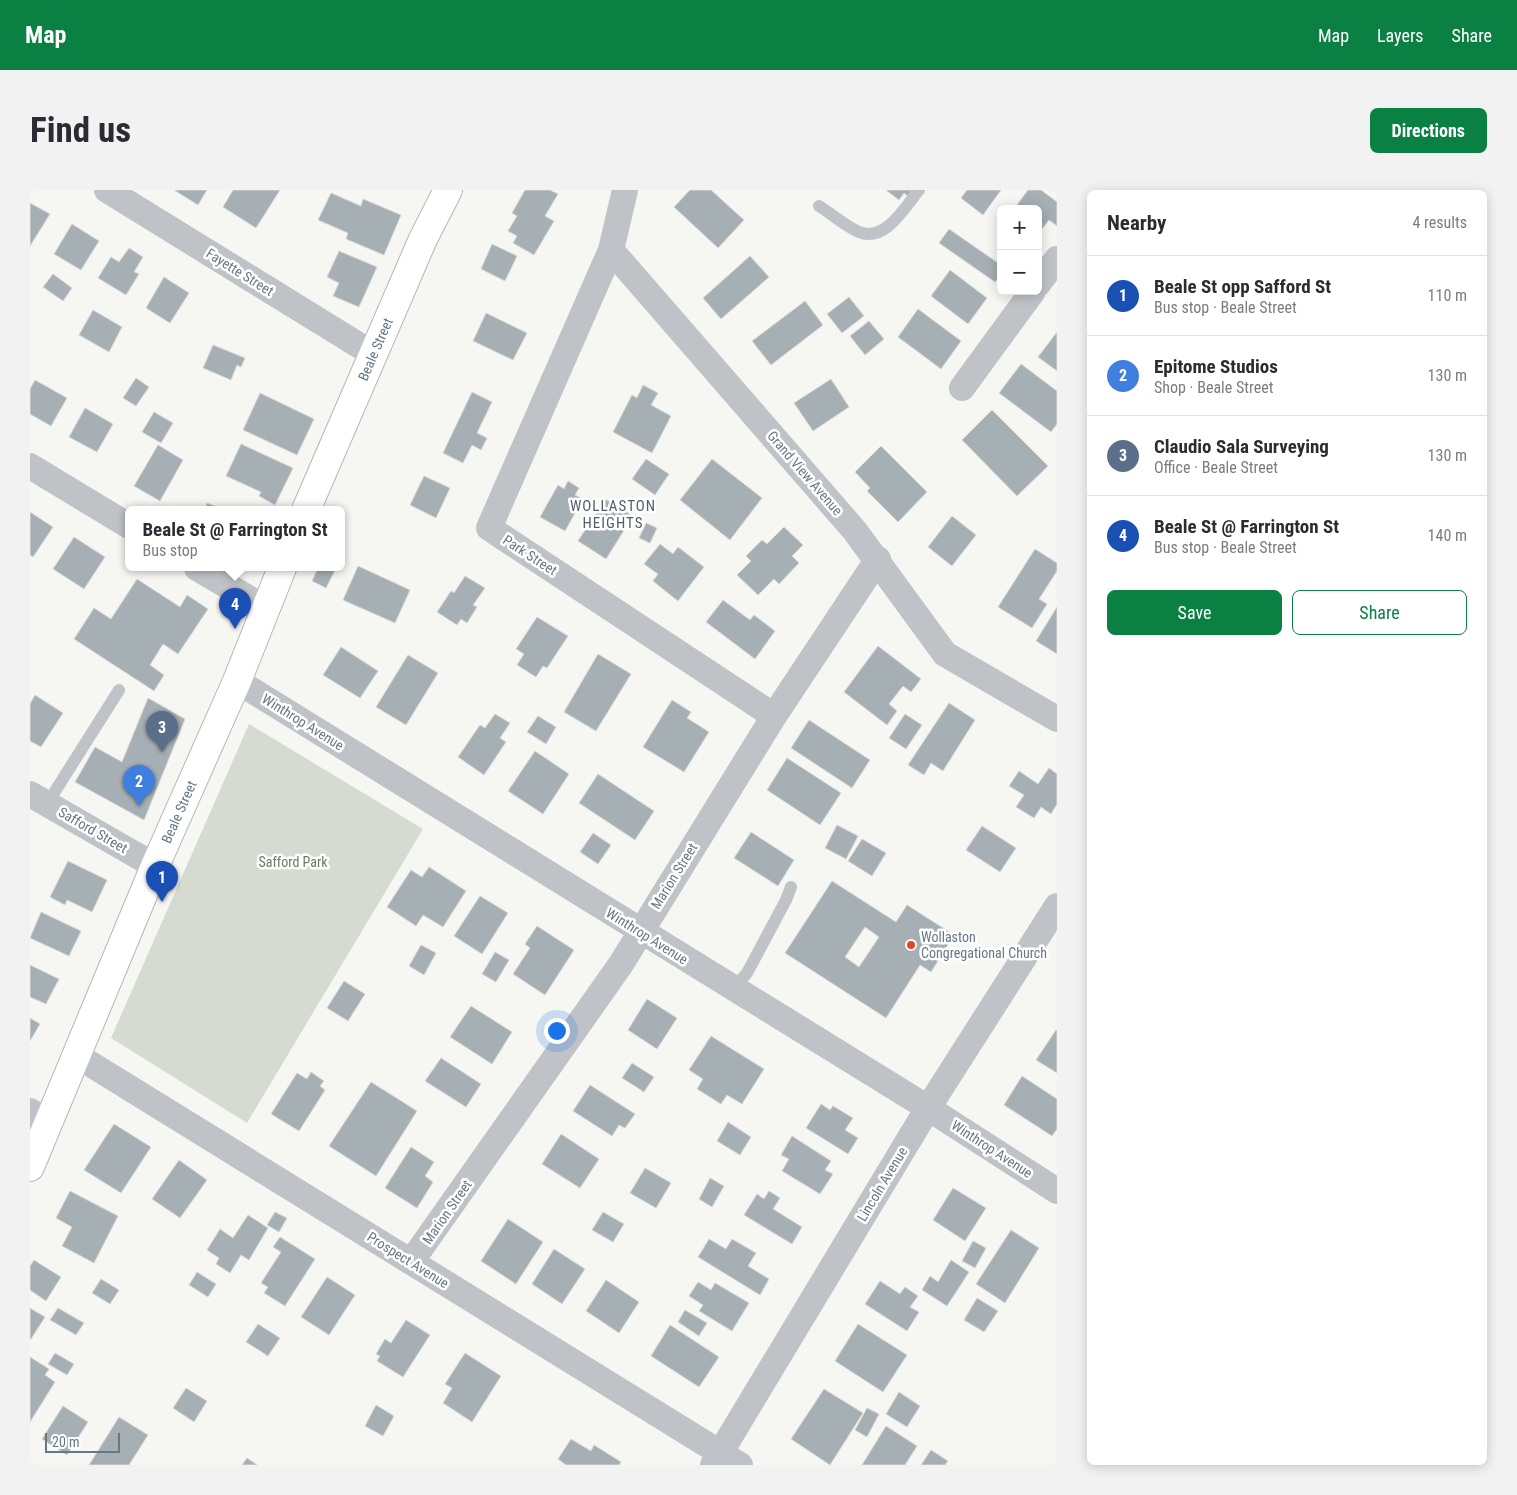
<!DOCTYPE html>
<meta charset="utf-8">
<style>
body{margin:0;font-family:"Roboto Condensed",sans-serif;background:#f2f2f3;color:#2b2b33}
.controls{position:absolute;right:15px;top:15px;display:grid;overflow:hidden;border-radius:8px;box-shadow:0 2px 12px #0003}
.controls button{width:45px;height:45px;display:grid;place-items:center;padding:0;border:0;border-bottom:1px solid #e1e1e2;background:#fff;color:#2b2b33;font:25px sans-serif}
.scale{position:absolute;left:15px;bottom:12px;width:75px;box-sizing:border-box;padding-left:5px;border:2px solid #657884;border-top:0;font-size:14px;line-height:18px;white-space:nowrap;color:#657884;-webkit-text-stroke:4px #fff;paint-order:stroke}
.you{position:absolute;left:526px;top:840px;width:18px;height:18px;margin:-12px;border:4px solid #fff;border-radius:50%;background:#1a73e8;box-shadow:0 0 0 8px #1a73e833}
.badge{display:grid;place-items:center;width:32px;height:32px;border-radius:50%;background:#0b8043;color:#fff;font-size:16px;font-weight:700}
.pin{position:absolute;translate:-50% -41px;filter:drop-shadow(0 1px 2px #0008)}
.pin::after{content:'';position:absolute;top:26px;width:18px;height:15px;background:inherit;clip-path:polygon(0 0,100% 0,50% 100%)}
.popup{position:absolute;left:95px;top:316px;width:220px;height:65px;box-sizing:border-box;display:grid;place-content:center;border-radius:8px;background:#fff;filter:drop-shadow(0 1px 4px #0005);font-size:16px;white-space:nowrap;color:#7c7c81}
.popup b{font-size:19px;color:#2b2b33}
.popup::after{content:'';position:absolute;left:50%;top:100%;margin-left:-10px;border:10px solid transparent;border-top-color:#fff}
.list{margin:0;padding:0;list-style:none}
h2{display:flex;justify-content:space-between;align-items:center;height:65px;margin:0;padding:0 20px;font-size:21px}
h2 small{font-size:16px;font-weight:400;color:#7c7c81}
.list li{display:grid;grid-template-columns:32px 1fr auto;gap:15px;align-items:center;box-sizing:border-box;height:80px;padding:0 20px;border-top:1px solid #e1e1e2}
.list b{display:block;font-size:19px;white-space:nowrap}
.list p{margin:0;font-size:16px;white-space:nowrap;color:#7c7c81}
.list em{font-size:16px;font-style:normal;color:#7c7c81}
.actions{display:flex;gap:10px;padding:15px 20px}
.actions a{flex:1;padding:11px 0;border:1px solid #0b8043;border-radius:8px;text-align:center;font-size:18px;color:#0b8043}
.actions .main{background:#0b8043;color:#fff}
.map{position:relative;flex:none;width:1027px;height:1275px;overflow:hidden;border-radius:8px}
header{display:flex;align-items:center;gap:30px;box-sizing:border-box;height:70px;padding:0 25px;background:#0b8043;color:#fff}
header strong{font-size:24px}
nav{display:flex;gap:28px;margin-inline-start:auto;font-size:18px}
.intro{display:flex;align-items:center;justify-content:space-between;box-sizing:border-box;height:120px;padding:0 30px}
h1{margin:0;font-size:35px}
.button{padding:12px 22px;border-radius:8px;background:#0b8043;color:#fff;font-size:18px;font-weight:700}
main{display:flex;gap:30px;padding:0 30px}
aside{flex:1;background:#fff;border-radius:8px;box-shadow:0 2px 12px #0003}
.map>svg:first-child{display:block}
.green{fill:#d6dbd2}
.building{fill:#a5afb4;stroke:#d7d7d5;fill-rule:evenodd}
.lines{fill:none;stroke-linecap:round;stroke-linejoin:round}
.secondary-casing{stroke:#b1b7bb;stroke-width:30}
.lane{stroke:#bfc3c7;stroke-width:12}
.street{stroke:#bfc3c7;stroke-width:26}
.secondary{stroke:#fff;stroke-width:28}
.poi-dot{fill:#e34626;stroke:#fff;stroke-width:2}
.labels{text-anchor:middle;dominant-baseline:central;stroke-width:5;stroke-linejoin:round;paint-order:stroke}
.street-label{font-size:14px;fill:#657884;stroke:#fff}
.park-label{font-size:14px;fill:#6a7b64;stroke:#fff}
.poi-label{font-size:14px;fill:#657884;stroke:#fff;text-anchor:start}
.neighbourhood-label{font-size:15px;letter-spacing:1px;fill:#536069;stroke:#fff}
</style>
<header>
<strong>Map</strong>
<nav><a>Map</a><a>Layers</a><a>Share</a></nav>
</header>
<div class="intro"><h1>Find us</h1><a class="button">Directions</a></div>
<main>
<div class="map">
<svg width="1027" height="1275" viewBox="0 0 1027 1275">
<rect width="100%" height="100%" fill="#f6f6f2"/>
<path class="green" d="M219 534 393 639 217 933 81 848Z"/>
<path class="building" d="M144 0H177L168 15Z
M203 0H250L226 38 193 17Z
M495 0H520L528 4 515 26 524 31 504 65 483 53 487 46 478 41 487 26 482 23Z
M660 0H681L714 30 688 58 644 17Z
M856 0H885L880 8 874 3 869 10Z
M937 0H971L953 25 931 8Z
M998 0H1011L1027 12V36L1019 30 1008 44V19H984Z
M301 3 331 16 333 9 371 25 354 65 316 49 318 43 288 30Z
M0 13 20 24 0 56Z
M42 34 69 51 51 80 24 64Z
M919 39 971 75V85L965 92 909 53Z
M462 54 487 66 475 91 451 79Z
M99 58 113 67 104 82 109 84 96 105 68 88 81 67 89 72Z
M309 61 347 77 329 117 303 106 309 93 297 87Z
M720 66 739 87 691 129 673 108Z
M920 80 957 108 938 134 901 106Z
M23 84 42 98 33 111 13 97Z
M134 87 159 103 140 133 116 118Z
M819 107 834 126 812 143 797 124Z
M775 111 793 135 741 175 722 151Z
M888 119 931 151 911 179 868 147Z
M63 120 92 137 79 162 49 145Z
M456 123 497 143 483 170 443 151Z
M839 131 854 149 835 165 820 146Z
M1027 142V181L1008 167Z
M183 155 215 168 211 177 207 175 201 190 173 178Z
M991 174 1027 201V234L1021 242 969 203Z
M106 188 119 197 106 216 93 208Z
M801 189 819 217 783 241 764 213Z
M5 190 37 208 21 236 0 224V199Z
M613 195 628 203 621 215 641 226 622 263 583 242 602 205 607 208Z
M442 202 462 212 447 243 457 248 451 260 442 255 433 273 413 263Z
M230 203 284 229 267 265 213 240Z
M55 218 83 234 67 262 39 247Z
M962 220 1018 276 987 306 932 250Z
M124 222 143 233 131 253 112 242Z
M211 254 263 278 245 315 229 306 231 302 196 286Z
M128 255 153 270 130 311 104 296Z
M851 256 897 302 868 332 837 301 840 298 825 282Z
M616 269 639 284 625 305 602 289Z
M682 269 732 308 700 350 650 310Z
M394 286 420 298 406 328 380 315Z
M538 291 549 298 545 305 553 309 535 341 510 327 528 295 534 299Z
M575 309 603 326 576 369 548 351Z
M177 313 194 320 195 316 206 320H175Z
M0 322 23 337 3 367 0 365Z
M922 326 946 345 922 376 898 357Z
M616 333 627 338 620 353 609 348Z
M754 337 773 355 762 366 769 373 749 394 744 389 728 405 707 385 721 371 716 366 732 350 737 354Z
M44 347 75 367 54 399 23 379Z
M630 354 643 364 648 357 674 377 648 411 623 391 628 384 614 374Z
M1005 359 1027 373V381L1009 409 1017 414 1002 438 968 417Z
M328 376 380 400 365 433 313 410Z
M288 378H306L296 398 282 391Z
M435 386 455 398 443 415 447 417 437 433 431 429 427 435 407 422 421 401 424 403Z
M107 389 150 417 157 405 178 419 148 464 133 454 120 475 134 485 124 501 44 449 64 418 81 429Z
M693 410 720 430 724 425 745 441 725 469 676 432Z
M1027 417V464L1006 451Z
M507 427 538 446 517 478 513 476 506 487 487 475 494 464 486 459Z
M848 456 891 489 881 502 873 496 859 514 867 521 857 535 814 502Z
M311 457 348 481 330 508 293 485Z
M568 464 601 484 566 541 534 522Z
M378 465 408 483 376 535 346 517Z
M5 505 33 523 11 557 0 551V514Z
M118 508 155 529 114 630 45 592 65 557 92 572Z
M642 510 661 522 657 528 679 542 654 582 613 557Z
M919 513 945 530 913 581 901 573 894 585 878 575Z
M465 524 480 533 470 548 476 552 454 585 428 567 450 535 455 538Z
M875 524 892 535 876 559 859 548Z
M508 526 526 537 516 554 497 542Z
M779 530 840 570 822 598 761 558Z
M505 561 539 584 513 624 478 601Z
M757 568 811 603 790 635 737 600Z
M1019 578 1027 584V614L1021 624 1011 617 1004 628 986 617 994 605 979 596 989 581 1008 594Z
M568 584 624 621 605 650 549 613Z
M807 635 828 646 816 669 795 658Z
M952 636 986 658 970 682 936 660Z
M721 642 764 670 748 696 704 668Z
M563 643 581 655 568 674 550 662Z
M832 649 856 663 842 686 818 671Z
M38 671 77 690 62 722 37 710 35 715 20 707Z
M399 677 436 701 413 737 393 725 386 736 357 717 381 680 392 687Z
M802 691 866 732 877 715 924 745 901 782 890 775 856 828 755 763ZM835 737 849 747 829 777 815 767Z
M450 706 478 723 452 764 424 746Z
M11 722 51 741 39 766 0 748Z
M507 736 544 760 515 805 483 784 500 758 495 754Z
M391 755 406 763 394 785 379 776Z
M465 762 479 770 466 792 452 784Z
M0 775 29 789 16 814 0 807Z
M314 791 335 804 318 831 297 818Z
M617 809 647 828 627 859 598 840Z
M441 816 482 842 462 874 420 847Z
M0 828 10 834 0 851Z
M1026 840 1027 841V883L1006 870Z
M681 846 734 879 712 914 697 905 691 914 667 899 673 889 659 880Z
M411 868 451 894 436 917 395 891Z
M602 873 624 887 614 902 592 888Z
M281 882 294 891 290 896 295 900 269 941 241 924 267 883 277 889Z
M992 886 1027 909V939L1022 946 974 915Z
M341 892 387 921 346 986 299 956Z
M560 895 605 924 595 938 589 935 582 946 543 921Z
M791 914 800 920 803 916 823 928 815 940 828 948 818 964 776 938Z
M698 932 721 947 710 965 687 951Z
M84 934 121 957 91 1003 54 980Z
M531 944 569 969 550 998 512 974Z
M762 946 801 971 795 980 803 984 790 1004 752 981 759 969 751 965Z
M381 957 404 972 395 986 403 992 387 1018 355 998Z
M149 970 177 990 150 1028 122 1009Z
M615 978 641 993 626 1018 600 1003Z
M680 988 694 996 682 1017 669 1009Z
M923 998 956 1018 935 1051 903 1030Z
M40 1001 88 1026 64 1073 32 1056 42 1037 26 1028Z
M739 1001 750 1008 743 1019 772 1037 762 1054 714 1025 727 1004 734 1009Z
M245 1022 257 1028 249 1042 237 1035Z
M573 1022 594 1034 583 1052 562 1040Z
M218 1025 238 1038 219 1070 211 1065 200 1083 186 1074 189 1068 177 1060 190 1039 203 1048Z
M478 1029 513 1052 486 1094 451 1071Z
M981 1040 1009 1058 975 1113 946 1094Z
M250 1047 285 1069 255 1116 234 1103 238 1097 231 1093 251 1062 243 1057Z
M679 1049 696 1059 702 1049 726 1063 718 1076 739 1089 730 1105 668 1067Z
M943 1051 956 1058 945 1078 932 1071Z
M524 1059 555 1079 532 1114 502 1094Z
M4 1070 31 1087 16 1111 0 1100V1076Z
M921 1070 939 1082 917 1116 892 1100 900 1086 908 1092Z
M167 1082 186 1094 178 1107 159 1095Z
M297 1087 325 1105 299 1145 271 1127Z
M71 1089 89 1100 80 1114 62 1103Z
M576 1090 609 1112 589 1143 556 1121Z
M850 1091 870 1104 875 1097 888 1106 880 1117 889 1122 877 1141 835 1114Z
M668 1092 681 1100 685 1093 719 1113 702 1141 669 1121 673 1115 659 1106Z
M947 1108 968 1121 954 1142 934 1130Z
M0 1118 15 1127 1 1149H0Z
M28 1118 54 1133 46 1145 20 1130Z
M655 1120 677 1133 669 1146 648 1132Z
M376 1130 400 1145 373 1187 347 1171 350 1166 346 1164 355 1149 361 1153Z
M228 1134 250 1148 238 1166 216 1152Z
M828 1134 877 1165 853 1202 805 1171Z
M640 1135 689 1167 669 1197 621 1166Z
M25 1163 44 1174 37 1185 18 1174Z
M435 1163 471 1186 442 1232 413 1213 422 1198 415 1194Z
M0 1167 19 1179 15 1185 25 1192 0 1232Z
M156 1198 177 1211 164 1232 143 1218Z
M794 1199 833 1223 800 1275 761 1249Z
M869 1202 890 1216 877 1237 856 1224Z
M346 1215 364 1226 353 1246 335 1236Z
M33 1216 58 1232 37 1265 12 1249Z
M837 1218 849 1224 837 1247 825 1240Z
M89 1227 118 1245 99 1275H59Z
M856 1236 887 1256 875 1275H832Z
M541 1249 561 1261 564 1255 591 1272 589 1275H536L528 1269Z
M901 1260 918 1271 915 1275H891Z
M217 1268 227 1275H212Z"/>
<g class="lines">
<g class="secondary-casing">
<g id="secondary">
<path id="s1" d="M276 320 393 49 418 0"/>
<path id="s2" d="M0 977 125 676 207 491 252 378"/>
</g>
</g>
<path class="lane" d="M789 16C802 24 815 36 829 42 855 53 875 17 889 0
M17 614 89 500
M703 799 717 783 756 710 761 697"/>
<path class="street" d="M77 0 343 164
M595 0 581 60 459 338 744 526
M581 60 825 341 915 464 1027 529
M1008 94 1027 69
M932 198 1003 101
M0 276 99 336
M167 378 235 418
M207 491 898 918 1027 1001
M0 604 125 676
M46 865 710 1275
M0 921 18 932
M381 1072 591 774 744 526 848 369
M683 1275 898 918 1027 716"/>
<use href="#secondary" class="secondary"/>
</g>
<circle class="poi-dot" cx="881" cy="755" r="5"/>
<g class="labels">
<g class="street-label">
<text transform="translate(210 82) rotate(32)">Fayette Street</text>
<text stroke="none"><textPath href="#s1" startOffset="175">Beale Street</textPath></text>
<text transform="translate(775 283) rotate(49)">Grand View Avenue</text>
<text transform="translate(500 365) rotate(33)">Park Street</text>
<text transform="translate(273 532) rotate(32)">Winthrop Avenue</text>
<text stroke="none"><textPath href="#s2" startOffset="385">Beale Street</textPath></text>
<text transform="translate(63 640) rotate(30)">Safford Street</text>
<text transform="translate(644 686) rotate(-58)">Marion Street</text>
<text transform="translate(617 746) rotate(32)">Winthrop Avenue</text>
<text transform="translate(962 959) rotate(33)">Winthrop Avenue</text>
<text transform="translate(852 994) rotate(-59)">Lincoln Avenue</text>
<text transform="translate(417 1022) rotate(-55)">Marion Street</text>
<text transform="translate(378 1070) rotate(32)">Prospect Avenue</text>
</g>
<g class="park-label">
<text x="263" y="672">Safford Park</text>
</g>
<g class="poi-label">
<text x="891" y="747">Wollaston<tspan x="891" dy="16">Congregational Church</tspan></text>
</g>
<g class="neighbourhood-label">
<text x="583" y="316">WOLLASTON<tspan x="583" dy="17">HEIGHTS</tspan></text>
</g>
</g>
</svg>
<div class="controls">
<button>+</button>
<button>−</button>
</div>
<div class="scale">20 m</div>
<div class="you"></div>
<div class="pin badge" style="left:132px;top:712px;background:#1a4fb4">1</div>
<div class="pin badge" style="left:109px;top:616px;background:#3f7fe0">2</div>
<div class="pin badge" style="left:132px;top:562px;background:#5c6f8a">3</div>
<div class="pin badge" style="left:205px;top:439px;background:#1a4fb4">4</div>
<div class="popup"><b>Beale St @ Farrington St</b>Bus stop</div>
</div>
<aside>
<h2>Nearby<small>4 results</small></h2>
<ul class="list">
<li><span class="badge" style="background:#1a4fb4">1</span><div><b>Beale St opp Safford St</b><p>Bus stop · Beale Street</p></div><em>110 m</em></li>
<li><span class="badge" style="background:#3f7fe0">2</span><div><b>Epitome Studios</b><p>Shop · Beale Street</p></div><em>130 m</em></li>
<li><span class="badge" style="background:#5c6f8a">3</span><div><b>Claudio Sala Surveying</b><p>Office · Beale Street</p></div><em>130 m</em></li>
<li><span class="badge" style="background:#1a4fb4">4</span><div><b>Beale St @ Farrington St</b><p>Bus stop · Beale Street</p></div><em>140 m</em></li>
</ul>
<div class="actions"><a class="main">Save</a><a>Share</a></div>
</aside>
</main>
